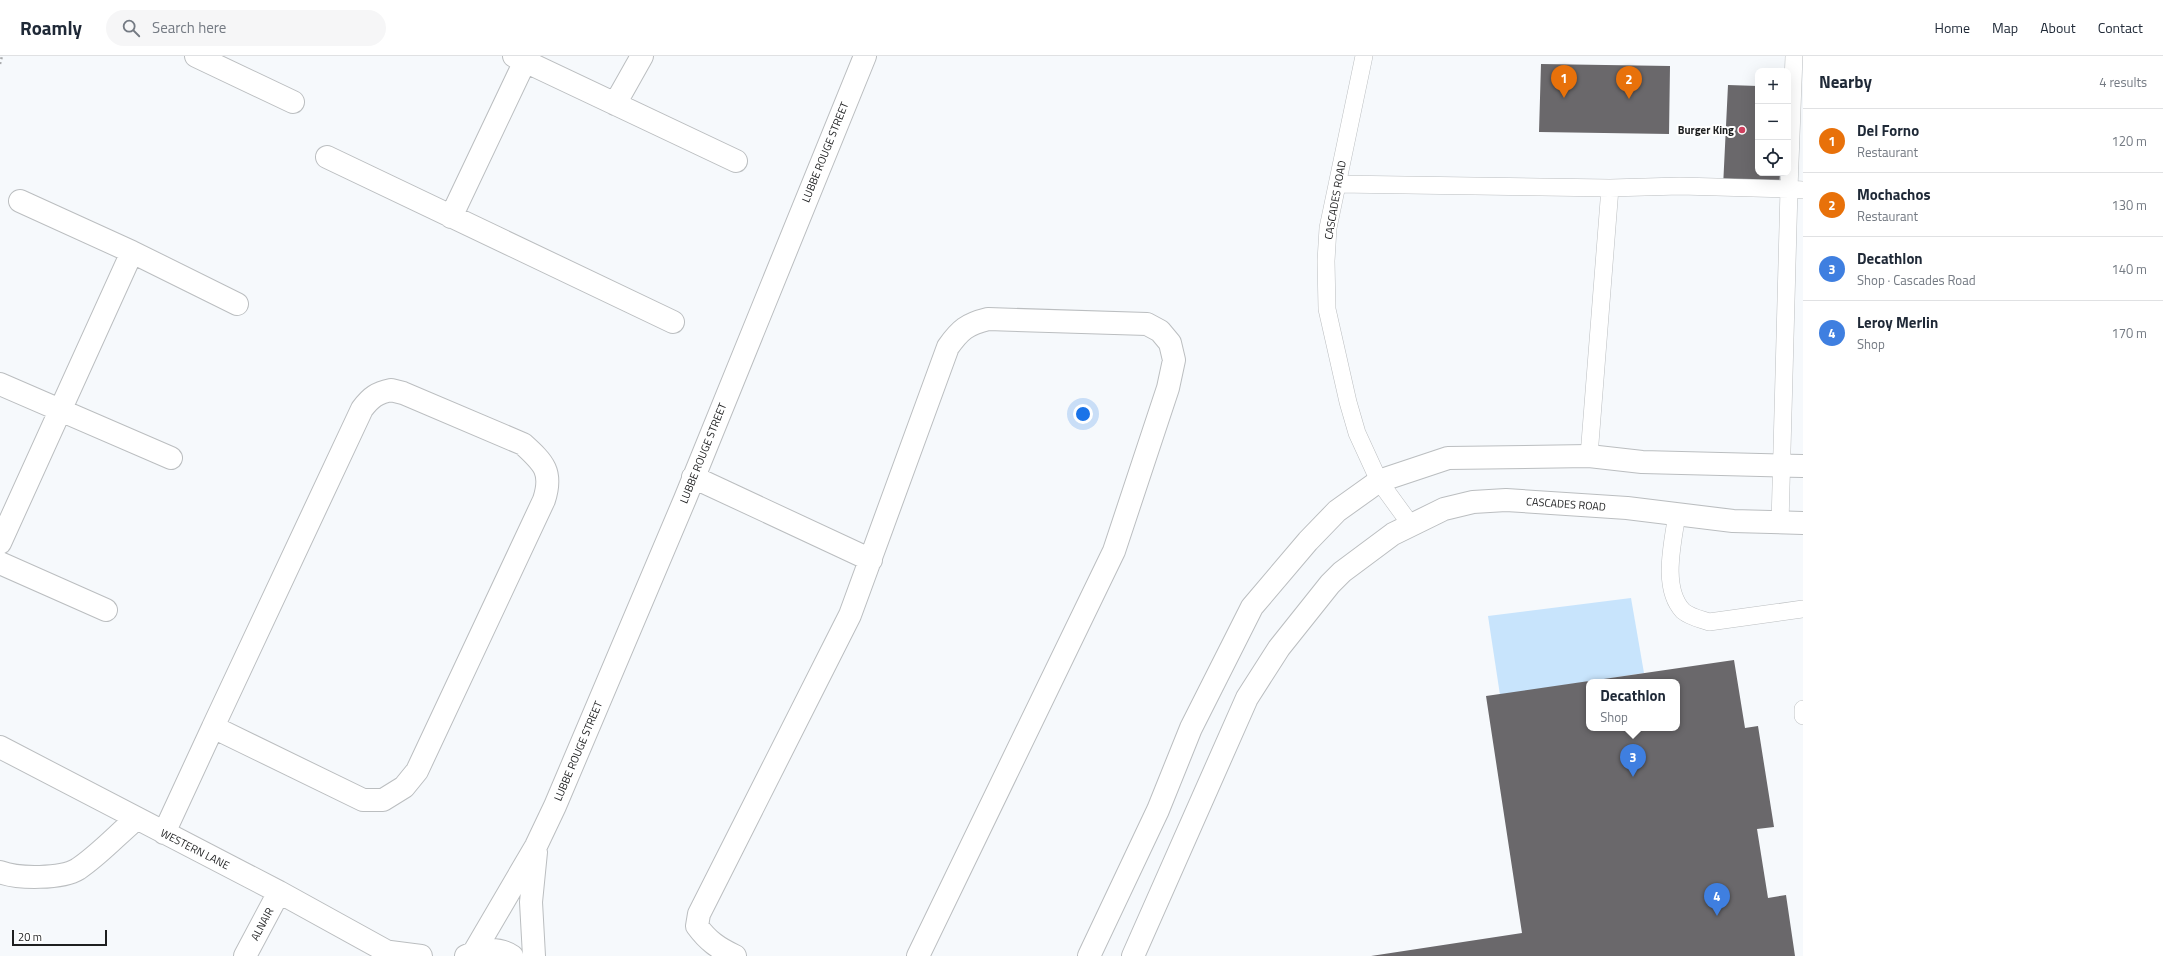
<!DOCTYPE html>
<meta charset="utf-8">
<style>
body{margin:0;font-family:"Titillium Web",sans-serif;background:#f6f6f7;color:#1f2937}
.controls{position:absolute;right:12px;top:12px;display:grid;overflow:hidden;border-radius:8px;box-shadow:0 4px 16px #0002}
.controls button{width:36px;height:36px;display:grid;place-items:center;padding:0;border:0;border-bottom:1px solid #e0e1e3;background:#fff;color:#1f2937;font:20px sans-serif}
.scale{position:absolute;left:12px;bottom:10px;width:95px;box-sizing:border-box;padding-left:4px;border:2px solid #1e1f20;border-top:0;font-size:11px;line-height:14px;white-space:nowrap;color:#1e1f20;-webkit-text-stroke:3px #fff;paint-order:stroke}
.you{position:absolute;left:1083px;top:358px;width:14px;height:14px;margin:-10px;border:3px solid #fff;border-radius:50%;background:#1a73e8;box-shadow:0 0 0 6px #1a73e833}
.badge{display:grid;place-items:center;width:26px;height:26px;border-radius:50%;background:#7c3aed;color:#fff;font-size:13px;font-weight:700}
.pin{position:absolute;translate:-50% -33px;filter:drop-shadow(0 1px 2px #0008)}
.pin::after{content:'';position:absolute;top:21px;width:14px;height:12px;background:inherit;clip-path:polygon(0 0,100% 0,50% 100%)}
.popup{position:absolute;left:1586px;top:623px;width:94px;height:52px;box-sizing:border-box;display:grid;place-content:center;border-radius:8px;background:#fff;filter:drop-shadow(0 1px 3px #0005);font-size:13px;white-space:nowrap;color:#747a83}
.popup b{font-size:15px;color:#1f2937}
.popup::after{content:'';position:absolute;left:50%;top:100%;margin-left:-8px;border:8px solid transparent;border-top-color:#fff}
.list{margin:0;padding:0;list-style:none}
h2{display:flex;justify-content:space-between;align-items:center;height:52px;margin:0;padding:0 16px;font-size:17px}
h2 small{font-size:13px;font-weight:400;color:#747a83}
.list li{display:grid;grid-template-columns:26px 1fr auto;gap:12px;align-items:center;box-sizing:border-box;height:64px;padding:0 16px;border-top:1px solid #e0e1e3}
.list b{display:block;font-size:15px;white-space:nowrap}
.list p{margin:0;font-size:13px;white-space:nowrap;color:#747a83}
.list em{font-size:13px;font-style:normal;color:#747a83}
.icon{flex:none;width:22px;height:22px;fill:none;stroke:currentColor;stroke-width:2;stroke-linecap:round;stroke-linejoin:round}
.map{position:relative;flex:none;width:1803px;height:900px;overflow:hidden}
header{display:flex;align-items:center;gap:24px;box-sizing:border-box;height:56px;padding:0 20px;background:#fff;border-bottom:1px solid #e0e1e3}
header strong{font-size:19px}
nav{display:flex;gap:22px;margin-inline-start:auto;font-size:14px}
.search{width:280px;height:36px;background:#f6f6f7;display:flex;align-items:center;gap:10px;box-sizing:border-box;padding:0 14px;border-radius:22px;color:#747a83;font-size:15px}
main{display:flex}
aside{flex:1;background:#fff}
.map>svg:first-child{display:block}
.green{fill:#c8e4fc}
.building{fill:#6a686b}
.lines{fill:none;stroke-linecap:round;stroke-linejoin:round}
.service-casing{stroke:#bbbec0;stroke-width:18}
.minor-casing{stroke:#bbbec0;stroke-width:24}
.path{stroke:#a9abad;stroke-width:2.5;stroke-dasharray:2 3;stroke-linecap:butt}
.service{stroke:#fff;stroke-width:17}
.minor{stroke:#fff;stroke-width:22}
.poi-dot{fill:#d0405f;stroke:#fff;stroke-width:1.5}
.labels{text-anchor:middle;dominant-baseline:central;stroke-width:4;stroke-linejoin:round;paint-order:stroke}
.poi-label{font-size:11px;font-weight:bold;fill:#1e1f20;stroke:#fff;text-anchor:end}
.street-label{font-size:11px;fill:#1e1f20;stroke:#fff}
</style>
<header>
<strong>Roamly</strong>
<div class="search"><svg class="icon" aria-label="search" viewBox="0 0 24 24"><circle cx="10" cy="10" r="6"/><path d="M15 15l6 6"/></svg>Search here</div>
<nav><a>Home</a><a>Map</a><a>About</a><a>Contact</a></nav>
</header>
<main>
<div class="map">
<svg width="1803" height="900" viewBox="0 0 1803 900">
<rect width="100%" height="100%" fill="#f6f9fc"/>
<path class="green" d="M1631 542 1644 617 1500 639 1488 560Z"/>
<path class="building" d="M1541 8 1670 10 1669 78 1539 76Z
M1728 29 1758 30V117H1780L1779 133 1723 131Z
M1734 604 1745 672 1758 670 1774 771 1757 773 1768 842 1786 839 1795 900H1371L1522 877 1486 640 1589 625V672H1677V626L1590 625Z"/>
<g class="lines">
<g class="service-casing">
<path id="service" d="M1364 0 1328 172 1326 205 1327 253 1348 346 1357 377 1379 425 1411 469
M1794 0 1789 133 1803 134
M1337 128 1610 132 1680 130 1789 133 1780 468
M1589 400 1610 132
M1677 458C1673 486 1661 532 1683 555 1690 561 1700 563 1709 566L1803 553
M1803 653V660"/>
</g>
<g class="minor-casing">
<path id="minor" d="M196 0 293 46
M514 0 736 105
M615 48 642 0
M327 101 673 266
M20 145 132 196 237 248
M451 161 525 5
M0 328 171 402
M391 334 403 337 523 388C544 407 553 416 544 444L417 715 404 731 383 744H363L213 671 362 353C371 341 377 337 391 334Z
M693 421 871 504
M0 487 132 196
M0 507 106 554
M0 691 279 836 395 900
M164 777 213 671
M0 816C18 823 62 823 78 813 99 799 117 779 136 763
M390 896 421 900
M474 896 536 790 555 750 685 443 865 0
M245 900 279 836
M466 900C480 893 499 891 512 900
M534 900 531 846 536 796
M735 900C718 892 708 885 697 870L699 858 850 559 948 291C960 274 967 268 988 263L1147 268 1160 275 1170 287 1174 304 1168 332 1114 495 918 900
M1089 900 1158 754 1191 672 1252 551 1308 485 1337 455 1379 425 1448 402 1589 400 1642 406 1803 410
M1133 900 1247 642 1279 592 1330 528 1342 516 1393 478 1444 453 1473 446 1506 444 1627 452 1733 465 1803 467"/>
</g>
<path class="path" d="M0 8 2 0"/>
<use href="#service" class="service"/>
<use href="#minor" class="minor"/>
</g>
<circle class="poi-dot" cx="1742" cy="74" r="4"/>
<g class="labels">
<g class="poi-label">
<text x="1734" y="74">Burger King</text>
</g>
<g class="street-label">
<text transform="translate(825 96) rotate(-68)">LUBBE ROUGE STREET</text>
<text transform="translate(1335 144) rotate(-80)">CASCADES ROAD</text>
<text transform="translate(703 397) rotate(-68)">LUBBE ROUGE STREET</text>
<text transform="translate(1566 448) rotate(4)">CASCADES ROAD</text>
<text transform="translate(578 695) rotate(-67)">LUBBE ROUGE STREET</text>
<text transform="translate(195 793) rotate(27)">WESTERN LANE</text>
<text transform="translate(262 868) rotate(-62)">ALNAIR</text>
</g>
</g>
</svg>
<div class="controls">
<button>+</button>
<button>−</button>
<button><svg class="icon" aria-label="locate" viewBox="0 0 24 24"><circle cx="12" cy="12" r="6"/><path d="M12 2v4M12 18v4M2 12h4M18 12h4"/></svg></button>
</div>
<div class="scale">20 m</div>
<div class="you"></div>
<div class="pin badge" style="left:1564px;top:42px;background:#e8710a">1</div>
<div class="pin badge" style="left:1629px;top:43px;background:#e8710a">2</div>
<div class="pin badge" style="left:1633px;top:721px;background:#3f7fe0">3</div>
<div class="popup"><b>Decathlon</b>Shop</div>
<div class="pin badge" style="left:1717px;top:860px;background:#3f7fe0">4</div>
</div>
<aside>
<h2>Nearby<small>4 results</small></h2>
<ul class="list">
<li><span class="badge" style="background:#e8710a">1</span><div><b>Del Forno</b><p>Restaurant</p></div><em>120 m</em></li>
<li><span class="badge" style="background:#e8710a">2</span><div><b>Mochachos</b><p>Restaurant</p></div><em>130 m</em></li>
<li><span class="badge" style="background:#3f7fe0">3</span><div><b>Decathlon</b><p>Shop · Cascades Road</p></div><em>140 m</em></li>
<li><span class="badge" style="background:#3f7fe0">4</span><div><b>Leroy Merlin</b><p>Shop</p></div><em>170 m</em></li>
</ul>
</aside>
</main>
